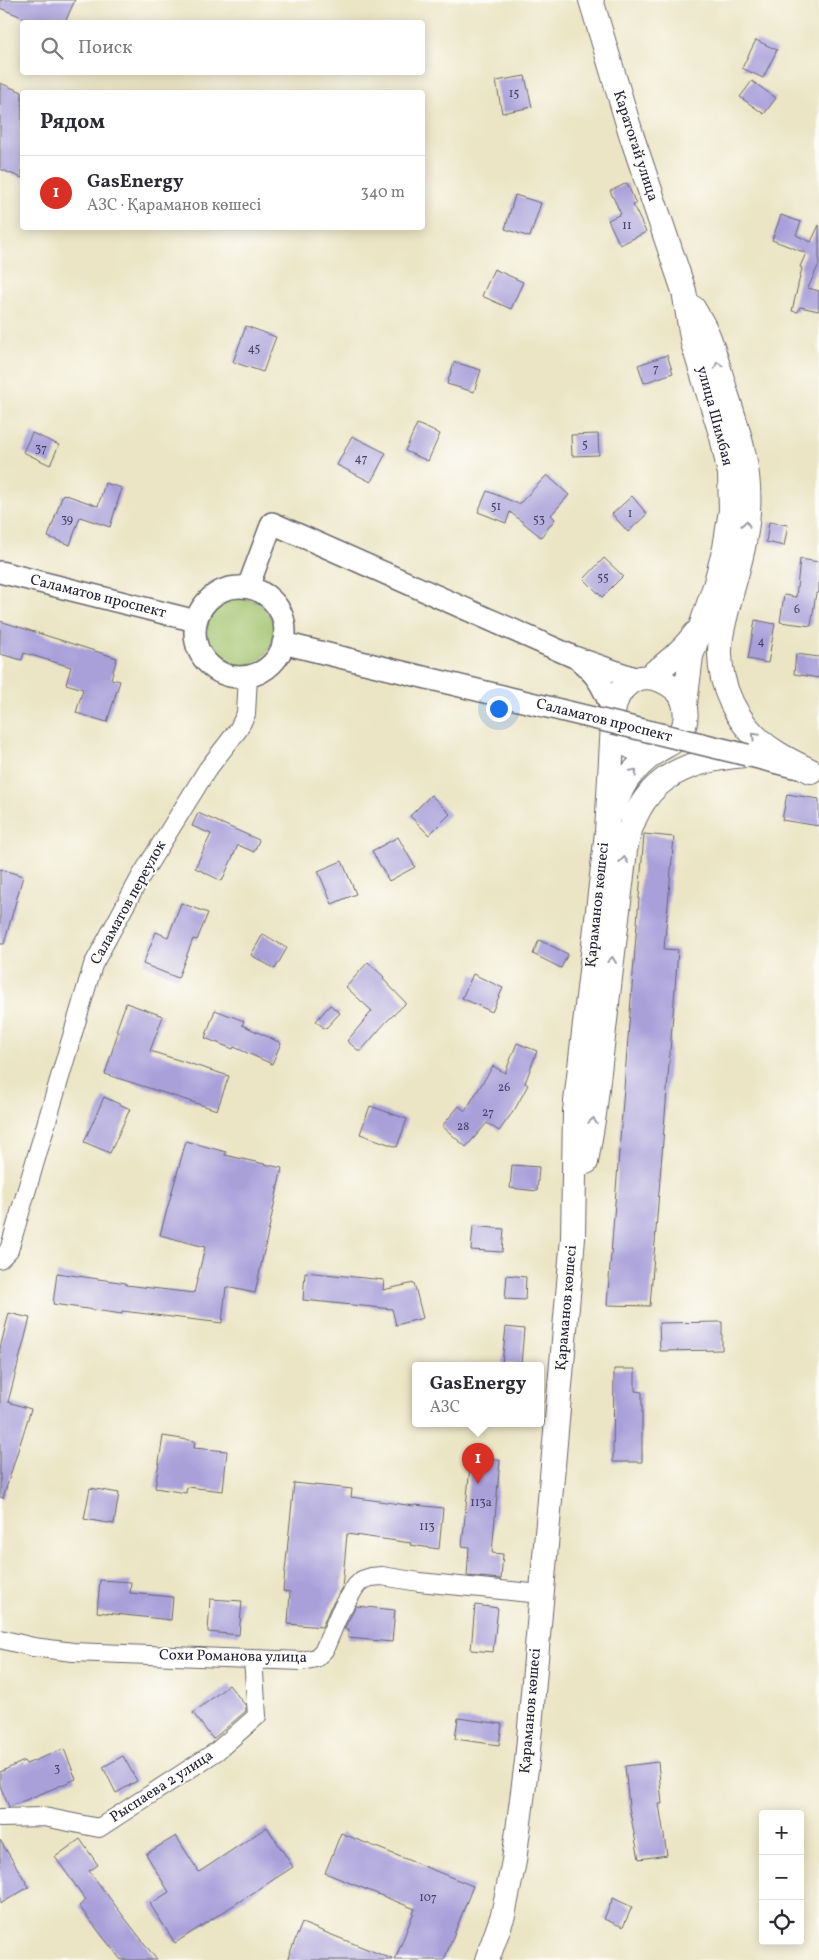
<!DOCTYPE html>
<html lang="ru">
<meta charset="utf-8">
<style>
body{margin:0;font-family:Vollkorn,serif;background:#f2f2f3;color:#2b2b33}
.controls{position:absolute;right:15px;bottom:15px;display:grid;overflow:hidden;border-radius:5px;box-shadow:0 2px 12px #0003}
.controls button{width:45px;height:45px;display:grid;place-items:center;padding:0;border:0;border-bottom:1px solid #e1e1e2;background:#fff;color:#2b2b33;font:25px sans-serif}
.you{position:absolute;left:498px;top:708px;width:18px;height:18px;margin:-12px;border:4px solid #fff;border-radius:50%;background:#1a73e8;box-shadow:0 0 0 8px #1a73e833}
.badge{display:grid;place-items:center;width:32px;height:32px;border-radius:50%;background:#d93025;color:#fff;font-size:16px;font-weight:700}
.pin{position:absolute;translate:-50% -41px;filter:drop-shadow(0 1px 2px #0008)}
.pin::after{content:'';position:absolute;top:26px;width:18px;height:15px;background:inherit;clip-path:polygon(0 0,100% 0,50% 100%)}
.popup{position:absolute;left:412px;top:1362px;width:132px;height:65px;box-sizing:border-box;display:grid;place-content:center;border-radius:5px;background:#fff;filter:drop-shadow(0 1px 4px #0005);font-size:16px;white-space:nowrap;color:#7c7c81}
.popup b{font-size:19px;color:#2b2b33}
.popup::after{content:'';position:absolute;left:50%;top:100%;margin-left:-10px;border:10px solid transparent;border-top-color:#fff}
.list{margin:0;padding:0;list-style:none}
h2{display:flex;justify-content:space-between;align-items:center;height:65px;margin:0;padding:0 20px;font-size:21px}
h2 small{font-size:16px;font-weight:400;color:#7c7c81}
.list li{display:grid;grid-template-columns:32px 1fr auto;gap:15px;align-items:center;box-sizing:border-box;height:75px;padding:0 20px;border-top:1px solid #e1e1e2}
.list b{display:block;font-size:19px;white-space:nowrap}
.list p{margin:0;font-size:16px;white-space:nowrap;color:#7c7c81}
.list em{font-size:16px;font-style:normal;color:#7c7c81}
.icon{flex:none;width:28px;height:28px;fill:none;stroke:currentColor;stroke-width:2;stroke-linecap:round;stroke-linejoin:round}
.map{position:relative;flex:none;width:819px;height:1960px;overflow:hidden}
.search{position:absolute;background:#fff;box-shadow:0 2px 12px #0003;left:20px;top:20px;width:405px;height:55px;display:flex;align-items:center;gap:12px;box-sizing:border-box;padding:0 18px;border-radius:5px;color:#7c7c81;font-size:19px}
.panel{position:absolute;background:#fff;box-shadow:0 2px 12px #0003;left:20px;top:90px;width:405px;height:140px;border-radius:5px}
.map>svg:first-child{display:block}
.green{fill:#a1c36d;stroke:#627254}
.building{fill:#a9a0da}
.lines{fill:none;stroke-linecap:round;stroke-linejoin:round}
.minor-casing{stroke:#68666b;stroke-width:20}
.tertiary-casing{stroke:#68666b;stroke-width:24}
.secondary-casing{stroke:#68666b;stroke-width:26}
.minor{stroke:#fff;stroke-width:18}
.tertiary{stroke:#fff;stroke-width:21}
.secondary{stroke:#fff;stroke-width:24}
.tertiary-bridge-casing{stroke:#68666b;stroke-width:24;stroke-linecap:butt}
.tertiary-bridge{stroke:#fff;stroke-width:21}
.oneway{stroke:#9c9ca7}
.labels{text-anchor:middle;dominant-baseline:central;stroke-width:4;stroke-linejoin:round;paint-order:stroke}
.number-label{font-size:12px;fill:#444263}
.street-label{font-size:15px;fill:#22223b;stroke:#fdfcf7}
</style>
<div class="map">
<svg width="819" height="1960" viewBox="0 0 819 1960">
<rect width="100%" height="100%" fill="#fdfcf7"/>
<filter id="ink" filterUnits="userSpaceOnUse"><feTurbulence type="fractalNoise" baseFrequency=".02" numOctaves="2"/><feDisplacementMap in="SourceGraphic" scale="10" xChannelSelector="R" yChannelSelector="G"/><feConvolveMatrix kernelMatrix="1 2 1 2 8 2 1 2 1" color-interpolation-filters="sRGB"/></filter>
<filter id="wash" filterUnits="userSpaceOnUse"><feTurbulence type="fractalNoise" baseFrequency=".0096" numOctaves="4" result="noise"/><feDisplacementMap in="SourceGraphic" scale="20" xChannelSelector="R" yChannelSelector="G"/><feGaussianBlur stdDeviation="1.12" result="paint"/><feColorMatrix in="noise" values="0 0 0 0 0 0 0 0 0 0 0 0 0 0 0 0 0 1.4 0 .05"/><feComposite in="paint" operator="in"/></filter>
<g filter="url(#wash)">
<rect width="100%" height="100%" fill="#ebe5c5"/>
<path class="green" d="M206 632a34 34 0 1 1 68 0a34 34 0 1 1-68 0Z"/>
<g id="blocks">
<path class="building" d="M0 0H75L65 22H34L0 8Z
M756 40 777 50 763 78 742 68Z
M525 76 532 107 502 113 496 81Z
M752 81 776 98 764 114 740 97Z
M0 83 22 92V178L0 169Z
M627 183 636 204 633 205 646 232 620 245 608 220 621 214 610 191Z
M515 195 541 203 530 237 505 229Z
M781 215 801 222 796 235 811 242 819 225V264L808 288 819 291V311L800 307 798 312 792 311 802 268 800 267 806 253 772 240Z
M494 269 523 282 511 309 482 296Z
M246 326 276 337 263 372 233 362Z
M667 355 673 373 644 383 638 365Z
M454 362 481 370 474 392 447 384Z
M417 424 440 434 428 461 405 451Z
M32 433 59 445 50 465 23 452Z
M598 434 599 455 572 456 571 435Z
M352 436 386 453 371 482 337 465Z
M547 475 569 495 551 515 555 519 541 537 510 512 506 523 478 512 487 491 519 504Z
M105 483 122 488 110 527 80 517 70 545 48 537 63 494 98 506Z
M632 496 647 514 628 532 612 514Z
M769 522 788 525 784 546 766 542Z
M604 558 623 576 602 597 584 579Z
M800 559 819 562V593H816L811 626 780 622 784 595 796 597Z
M755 620 775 624 768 663 748 659Z
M0 621 117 658 111 679 120 681 107 722 76 713 83 689 66 684 71 667 24 653 22 660 0 654Z
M796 654 819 657V678L794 674Z
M787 794 819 799V826L782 820Z
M431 795 450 814 429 835 410 816Z
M198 813 259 840 254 852 238 845 222 881 195 868 211 834 192 826Z
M644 834 674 837 664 949 678 950 650 1306 607 1305Z
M398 837 415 867 389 881 372 851Z
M342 861 356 894 332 904 318 871Z
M0 869 23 876 4 944H0Z
M181 903 208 913 197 940 193 939 178 978 143 964 156 932 168 937Z
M263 934 287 948 275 969 251 955Z
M539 940 568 954 561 968 533 954Z
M368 962 384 977 383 979 406 1003 386 1022 360 1052 347 1041 372 1011 346 987Z
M473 974 503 988 492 1012 462 998Z
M126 1003 163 1016 150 1051 229 1076 217 1110 105 1074 118 1032 116 1031Z
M330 1005 340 1013 325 1029 316 1021Z
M215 1010 244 1021 242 1025 281 1043 272 1064 234 1047 233 1049 205 1038Z
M517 1043 537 1051 525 1083 528 1085 515 1109 499 1131 487 1123 466 1147 442 1126 459 1106 465 1111 493 1066 505 1073Z
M104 1097 130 1109 110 1153 84 1142Z
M370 1106 407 1119 397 1147 360 1134Z
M186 1141 226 1152 225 1155 282 1168 255 1293 226 1287 222 1323 122 1311V1314L53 1304 57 1273 126 1283V1285L194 1293 205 1247 160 1235Z
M512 1165 539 1167 537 1191 510 1188Z
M473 1226 504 1229 502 1252 471 1250Z
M305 1272 384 1280 383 1290 414 1283 423 1318 396 1325 392 1309 303 1300Z
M507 1275 526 1277 525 1300 505 1299Z
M9 1313 30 1318 8 1402 31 1409 3 1498 0 1497V1348Z
M722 1322V1350L660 1351 659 1323Z
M506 1327 524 1329 521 1365 502 1363Z
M614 1369H635V1391L642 1392V1462H613Z
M163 1436 195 1441 194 1448 227 1451 223 1491 187 1487 186 1493 155 1488Z
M471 1457 500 1460 492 1553 503 1554 501 1579 467 1576 469 1547 462 1546Z
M294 1483 352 1489 351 1497 414 1506 415 1505 443 1508 439 1549 410 1545 411 1543 347 1534 342 1589 330 1608 322 1627 288 1624 290 1592 283 1591Z
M90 1488 119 1493 114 1524 84 1519Z
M100 1580 131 1582 130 1593 173 1597 171 1620 97 1612Z
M210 1599 242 1601 239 1635 208 1632Z
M475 1605 498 1608 493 1652 471 1650Z
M356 1606 395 1610 392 1642 348 1638 349 1629H344Z
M229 1685 246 1706V1711L213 1739 193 1713Z
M458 1718 502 1724 499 1745 455 1739Z
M64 1749 76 1779 9 1807 0 1786V1772L24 1761 26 1764Z
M123 1756 137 1781 116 1793 103 1767Z
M658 1762 662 1804H659L667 1855 639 1859 629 1807 625 1766Z
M267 1827 293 1867 175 1943 150 1904 169 1892 146 1854 176 1836 199 1872Z
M341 1833 473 1886 444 1960H395L415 1909 325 1873Z
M80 1839 98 1865 89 1871 157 1960H121L79 1906 86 1900 55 1857Z
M0 1840 29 1887 0 1904Z
M613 1898 632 1907 623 1927 604 1919Z
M302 1923 392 1959V1960H287Z"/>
</g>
</g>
<g filter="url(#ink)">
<use href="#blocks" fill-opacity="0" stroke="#68666b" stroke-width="1"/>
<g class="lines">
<g class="minor-casing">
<path id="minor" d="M0 1259 9 1250 93 965 141 876 207 770 238 730 246 714 248 676
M0 1639 33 1647 73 1652 302 1661 316 1658 324 1650 340 1612 356 1586 362 1580 371 1577 382 1576 419 1582 541 1594
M0 1818 44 1817 99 1828 217 1751 257 1716 253 1659"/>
</g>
<g class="tertiary-casing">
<path id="tertiary" d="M0 572 196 621
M248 587 272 523 574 657 637 679
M195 632a45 45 0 1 1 90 0a45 45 0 1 1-90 0Z
M283 643 344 658
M580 661C598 676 604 688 612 710
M747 755 794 767"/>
</g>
<g class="secondary-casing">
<path id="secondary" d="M591 0 632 137 684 291 693 343 722 437 730 474 731 510 725 548 715 586 691 656 685 704
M693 308C699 318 705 327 709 338 716 357 721 377 727 396 739 433 751 471 748 511 746 554 728 595 721 637 715 683 737 729 777 753 788 760 799 765 811 771
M648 677C667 664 681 652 695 634
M613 811C617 798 624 781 634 771 641 764 649 756 657 751 671 742 681 741 685 722 687 710 684 695 674 688 615 643 581 755 657 751
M586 1162 594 1114 625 850C638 781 680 761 745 755
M487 1960 503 1915 514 1861 527 1761 573 1238 575 1111 607 832 613 723"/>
</g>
<use href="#minor" class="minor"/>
<use href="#tertiary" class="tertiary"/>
<use href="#secondary" class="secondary"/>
<g class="tertiary-bridge-casing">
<path id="tertiary-bridge" d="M344 658 747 755"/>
</g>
<use href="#tertiary-bridge" class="tertiary-bridge"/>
</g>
<defs><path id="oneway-chevron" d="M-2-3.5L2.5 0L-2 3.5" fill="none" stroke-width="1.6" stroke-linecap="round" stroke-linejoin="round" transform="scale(1.25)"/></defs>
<g class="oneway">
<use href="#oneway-chevron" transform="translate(718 365) rotate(-107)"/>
<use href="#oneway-chevron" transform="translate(746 524) rotate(-81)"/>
<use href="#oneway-chevron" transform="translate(755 736) rotate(-135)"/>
<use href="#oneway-chevron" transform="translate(634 772) rotate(-49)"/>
<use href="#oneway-chevron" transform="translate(624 860) rotate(-83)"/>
<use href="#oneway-chevron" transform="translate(612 960) rotate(-83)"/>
<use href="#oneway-chevron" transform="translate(593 1121) rotate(-81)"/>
</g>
</g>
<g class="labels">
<g class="number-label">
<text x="514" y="94">15</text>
<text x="627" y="226">11</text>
<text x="254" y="349">45</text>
<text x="656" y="369">7</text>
<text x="585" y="445">5</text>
<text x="41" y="449">37</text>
<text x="361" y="459">47</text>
<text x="496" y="507">51</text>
<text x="630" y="514">1</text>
<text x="67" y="520">39</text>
<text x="539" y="520">53</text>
<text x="603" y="578">55</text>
<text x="797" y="610">6</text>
<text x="761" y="642">4</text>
<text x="504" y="1088">26</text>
<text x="488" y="1113">27</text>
<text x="463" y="1127">28</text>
<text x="481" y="1503">113а</text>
<text x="427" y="1527">113</text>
<text x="57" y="1769">3</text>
<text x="428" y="1898">107</text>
</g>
<g class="street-label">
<text transform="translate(635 146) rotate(72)">Каратогай улица</text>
<text transform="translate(714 416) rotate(75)">улица Шимбая</text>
<text transform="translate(98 597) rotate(14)">Саламатов проспект</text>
<text transform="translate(604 721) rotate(14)">Саламатов проспект</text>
<text transform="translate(129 903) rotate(-61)">Саламатов переулок</text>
<text transform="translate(598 905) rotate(-84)">Қараманов көшесі</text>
<text transform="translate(567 1308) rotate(-85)">Қараманов көшесі</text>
<text transform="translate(233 1657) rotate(1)">Сохи Романова улица</text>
<text transform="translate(531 1711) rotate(-85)">Қараманов көшесі</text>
<text transform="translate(162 1787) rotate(-33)">Рыспаева 2 улица</text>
</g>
</g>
</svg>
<div class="controls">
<button>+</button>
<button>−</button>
<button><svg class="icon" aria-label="locate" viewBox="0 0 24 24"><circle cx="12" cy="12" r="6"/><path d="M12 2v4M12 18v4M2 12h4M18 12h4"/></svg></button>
</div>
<div class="you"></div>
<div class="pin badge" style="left:478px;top:1484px">1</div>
<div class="popup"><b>GasEnergy</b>АЗС</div>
<div class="search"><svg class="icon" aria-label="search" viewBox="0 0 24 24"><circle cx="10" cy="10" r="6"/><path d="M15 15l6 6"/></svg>Поиск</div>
<section class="panel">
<h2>Рядом<small></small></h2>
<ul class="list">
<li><span class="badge">1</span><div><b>GasEnergy</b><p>АЗС · Қараманов көшесі</p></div><em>340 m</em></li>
</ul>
</section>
</div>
